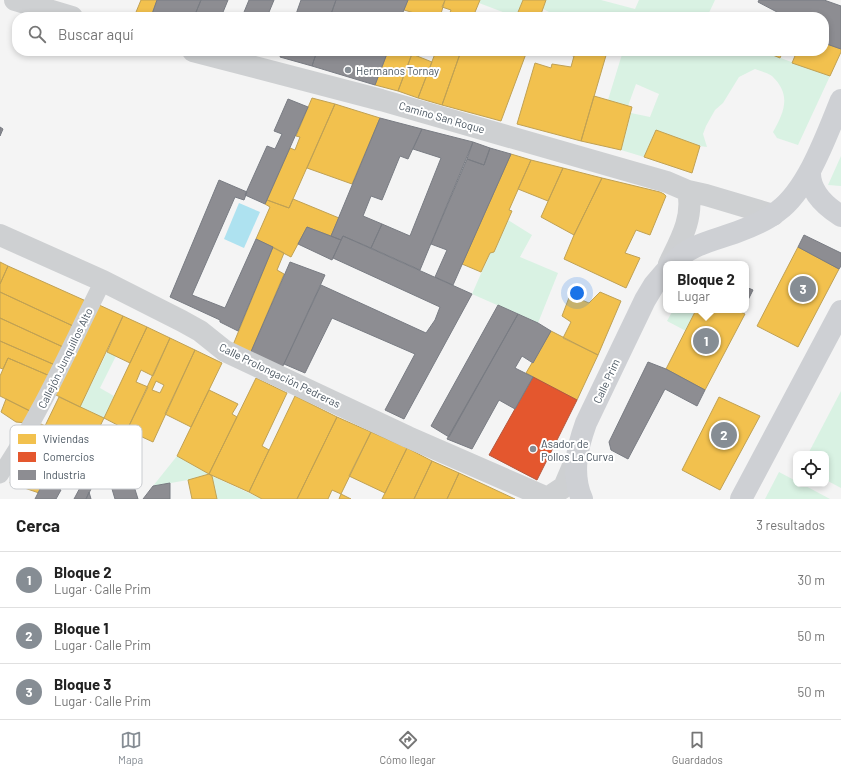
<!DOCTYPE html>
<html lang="es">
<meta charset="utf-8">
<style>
body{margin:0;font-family:Barlow,sans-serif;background:#f6f6f6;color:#222}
.controls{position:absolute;right:12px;bottom:12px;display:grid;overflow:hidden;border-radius:8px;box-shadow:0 2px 6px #0003}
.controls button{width:36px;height:36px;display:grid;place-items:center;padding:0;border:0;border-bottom:1px solid #e0e0e0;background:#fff;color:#222;font:20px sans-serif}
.you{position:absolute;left:577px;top:293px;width:14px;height:14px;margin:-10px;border:3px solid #fff;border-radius:50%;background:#1a73e8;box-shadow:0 0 0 6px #1a73e833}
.badge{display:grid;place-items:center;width:26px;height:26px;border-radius:50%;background:#868d94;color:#fff;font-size:13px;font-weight:700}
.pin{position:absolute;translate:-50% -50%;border:2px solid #fff;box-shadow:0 1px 4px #0006}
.popup{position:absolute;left:663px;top:261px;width:86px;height:52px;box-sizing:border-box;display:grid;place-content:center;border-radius:8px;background:#fff;filter:drop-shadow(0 1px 3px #0005);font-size:13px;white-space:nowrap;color:#767676}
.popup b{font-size:15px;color:#222}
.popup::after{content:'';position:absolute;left:50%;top:100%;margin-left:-8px;border:8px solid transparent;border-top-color:#fff}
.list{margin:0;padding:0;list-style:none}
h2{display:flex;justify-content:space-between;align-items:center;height:52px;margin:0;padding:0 16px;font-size:17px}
h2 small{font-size:13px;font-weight:400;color:#767676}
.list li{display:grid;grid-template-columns:26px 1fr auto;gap:12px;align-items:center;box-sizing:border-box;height:56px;padding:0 16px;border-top:1px solid #e0e0e0}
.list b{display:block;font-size:15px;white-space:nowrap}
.list p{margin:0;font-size:13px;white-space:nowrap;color:#767676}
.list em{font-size:13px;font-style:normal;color:#767676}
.icon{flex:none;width:22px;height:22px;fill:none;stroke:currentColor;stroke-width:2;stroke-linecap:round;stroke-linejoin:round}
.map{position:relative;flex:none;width:841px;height:499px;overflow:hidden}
.search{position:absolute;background:#fff;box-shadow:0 2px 6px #0003;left:12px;right:12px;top:12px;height:44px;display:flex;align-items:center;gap:10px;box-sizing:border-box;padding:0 14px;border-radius:16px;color:#767676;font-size:15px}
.sheet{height:220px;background:#fff}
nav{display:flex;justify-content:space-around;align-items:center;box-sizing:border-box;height:56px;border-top:1px solid #e0e0e0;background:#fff;font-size:11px;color:#767676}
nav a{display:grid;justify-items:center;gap:2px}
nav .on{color:#868d94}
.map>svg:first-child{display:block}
.green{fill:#d9f2e3}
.water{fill:#aee2f0}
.homes{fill:#f2c14e;stroke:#c0a154;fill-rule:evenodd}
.shops{fill:#e4572e;stroke:#b6573d}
.industry{fill:#8d8d92;stroke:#797c83}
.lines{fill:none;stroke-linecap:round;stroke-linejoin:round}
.service{stroke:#ced0d2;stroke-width:17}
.minor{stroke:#ced0d2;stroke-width:22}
.secondary{stroke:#ced0d4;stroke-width:22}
.poi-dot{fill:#868d94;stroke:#fff;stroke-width:1.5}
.labels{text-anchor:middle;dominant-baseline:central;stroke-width:4;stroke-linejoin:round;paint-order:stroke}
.poi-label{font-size:11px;fill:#4a5661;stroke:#fff;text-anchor:start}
.street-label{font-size:11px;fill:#4a5661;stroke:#fff}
.key{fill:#fff;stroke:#c9ccd0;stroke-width:1}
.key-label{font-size:11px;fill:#4a5661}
</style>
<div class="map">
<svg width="841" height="499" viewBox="0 0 841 499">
<rect width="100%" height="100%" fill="#f4f4f4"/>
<path class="green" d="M480 0H523L516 17 479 3Z
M546 0H601L635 9 639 0H715L707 17H559L543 9Z
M623 51H761L830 76 798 145 777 138 773 132C784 112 792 95 772 76 768 73 760 71 755 69L739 77 723 103 715 110 706 126 703 134 707 147 700 146 656 130 644 157 621 150 631 113 650 117 659 94 636 84 628 106 608 100Z
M841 156V186L828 185Z
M508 220 532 235 520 257 558 273 538 323 472 294 490 253 494 252Z
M673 310H696L686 331 667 321Z
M107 352 116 356 100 388 114 396 104 418 80 407Z
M841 391V488L826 480V454H808Z
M177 456 209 474 188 480 153 486Z
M779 472 796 481V484H802L830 499H765Z
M212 476 262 499H217Z"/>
<path class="water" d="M239 203 260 212 244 248 224 239Z"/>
<path class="homes" d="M141 0H157L151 17H134Z
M408 0H445L440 17H428L404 10Z
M445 0H480L473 17H448L451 10 442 7Z
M523 0H546L540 17H516Z
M824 43 841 49V52L830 76 792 63 797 51H824Z
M388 51H413L398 91 375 85Z
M436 51H461L442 105 418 98Z
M461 51H527L501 121 442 105Z
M560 51 607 52 581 141 517 124 535 63 551 68 552 64 571 67 574 56 559 53Z
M763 51H783L780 58Z
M412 54 432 62 418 98 398 91Z
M594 96 632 107 621 150 581 141Z
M312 98 335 104 289 208 267 200 290 148 295 150 300 137 296 136Z
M335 104 380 118 352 184 307 168Z
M656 130 700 146 692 173 644 157Z
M511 154 531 160 509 210 512 211 508 220 494 252 490 253 481 272 462 264Z
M531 160 563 168 548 201 518 189Z
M563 168 602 178 574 235 541 217Z
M602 178 660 192 664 194 666 196 650 235 636 230 625 253 640 258 626 288 564 259 574 235Z
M293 199 339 218 331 236 307 227 291 257 256 239 270 207 265 204 267 200 289 208Z
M273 247 284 253 277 270 284 274 250 354 233 345Z
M798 247 839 269 798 347 757 326Z
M0 262 8 266 0 284Z
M8 266 86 301 73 326 0 292V284Z
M0 292 73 326 63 347 0 318Z
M600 292 621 301 598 355 563 338 571 322 562 316 570 295 589 303Z
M97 304 123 316 80 407 54 394Z
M696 310H736L745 314 705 390 666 369Z
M123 316 147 327 130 363 107 352Z
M0 318 63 347 55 365 0 341Z
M147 327 170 338 153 376 141 370 136 382 148 387 127 430 104 418Z
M551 331 598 355 577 400 526 373Z
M170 338 195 350 153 442 127 430ZM156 381 164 385 160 393 152 390Z
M0 341 55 365 50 376 8 358 3 369 0 368Z
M195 350 222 363 191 427 165 414Z
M8 358 50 376 32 412 0 396V376Z
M256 378 287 393 262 446 269 450 249 492 209 474Z
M209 390 238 404 232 414 237 417 209 474 177 456Z
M295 396 337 417 297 499H262L249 492Z
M59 397 104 418 90 447 45 426Z
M719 397 760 416 720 490 682 470Z
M6 399 32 412 26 423 16 422 1 412Z
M337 417 371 432 341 494 332 490 328 499H297Z
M41 424 76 441 62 470 27 455Z
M371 432 407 448 385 493 349 476Z
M407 448 432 461 414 499H382Z
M23 455 25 456 27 455 62 470 54 486 43 483 39 493 10 483Z
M432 461 459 473 447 499H414Z
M459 473 515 499H447Z
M209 474 212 476 217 499H192L188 480Z
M341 494 351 499H339Z"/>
<path class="shops" d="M533 377 577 400 537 480 489 455Z"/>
<path class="industry" d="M157 0H201L194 17H151Z
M201 0H228L221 17H194Z
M249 0H274L267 17H242Z
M301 0H336L330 17H295Z
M336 0H408L401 17H330Z
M759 0H824L841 6V49L824 43V17H775L777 12 758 2Z
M282 51H317L312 66 280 57Z
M317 51H388L375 85 312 66Z
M288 99 308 107 265 204 245 195 267 146 275 149 282 134 274 131Z
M380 118 422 129 408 159 400 156 382 200 371 196 363 216 382 224 371 248 343 236 341 240 331 236Z
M0 127 3 129 0 136Z
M422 129 473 142 420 270 371 248 382 224 410 236 441 158 413 149Z
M473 142 490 148 484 165 467 159Z
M490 148 511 154 453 285 435 277 447 250 431 244 467 159 484 165Z
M219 180 247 192 244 200 235 197 192 295 225 308 256 239 273 247 238 331 220 322V320L170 297Z
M307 227 341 240 332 260 298 244Z
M804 235 841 253V266L839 269 798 247Z
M343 236 472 294 404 419 385 410 415 354 332 318 305 373 284 364 321 285 426 333 435 320 440 307 333 258Z
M290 262 325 275 282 368 250 354Z
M746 287 753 290 746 304Z
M498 305 518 314 449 437 431 426Z
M518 314 538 323 551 331 533 363 522 356 515 368 533 377 515 409 499 400 472 449 447 439Z
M648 362 666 369 705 390 697 406 665 389 628 459 611 450 609 442Z
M118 433 133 483 138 499H115L109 479H96Z
M43 483 54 486 61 490 56 499H35Z
M170 483V499H143L153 486Z
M82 484 91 489 86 499H74Z
M89 492 91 499H86Z"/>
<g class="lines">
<path class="service" d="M0 475C41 414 70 347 103 281"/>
<path class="minor" d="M15 0 72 17
M193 51 381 100 667 182 688 191 706 195 773 215
M0 235 103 281 182 321 200 331 225 351 408 437 550 499
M669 264C680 241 694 218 688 191
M552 495 564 487 575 461"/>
<path class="secondary" d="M810 171C809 192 825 206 841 216
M672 264C690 244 713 241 737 232 751 227 767 220 778 211 808 189 827 134 841 100
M582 499C571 474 577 448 586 423L645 300 654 285 666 271
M741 499 841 311"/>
</g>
<g class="poi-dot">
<circle cx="348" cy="70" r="4"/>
<circle cx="533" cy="449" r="4"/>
</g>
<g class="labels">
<g class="poi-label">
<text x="356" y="70">Hermanos Tornay</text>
<text x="541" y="443">Asador de<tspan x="541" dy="13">Pollos La Curva</tspan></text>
</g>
<g class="street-label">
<text transform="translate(442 117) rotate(16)">Camino San Roque</text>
<text transform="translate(65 358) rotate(-64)">Callejón Junquillos Alto</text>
<text transform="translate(280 375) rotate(26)">Calle Prolongación Pedreras</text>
<text transform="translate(606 381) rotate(-65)">Calle Prim</text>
</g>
</g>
<rect x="10" y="425" width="132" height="64" rx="6" class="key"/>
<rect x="18" y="434" width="18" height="10" fill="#f2c14e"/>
<rect x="18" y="452" width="18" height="10" fill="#e4572e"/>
<rect x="18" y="470" width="18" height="10" fill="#8d8d92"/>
<g class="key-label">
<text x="43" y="443">Viviendas</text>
<text x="43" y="461">Comercios</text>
<text x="43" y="479">Industria</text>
</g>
</svg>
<div class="controls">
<button><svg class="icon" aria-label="locate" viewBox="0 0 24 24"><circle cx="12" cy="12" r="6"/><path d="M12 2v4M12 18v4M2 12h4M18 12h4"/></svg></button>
</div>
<div class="you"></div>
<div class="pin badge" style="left:706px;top:341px">1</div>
<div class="popup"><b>Bloque 2</b>Lugar</div>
<div class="pin badge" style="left:724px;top:435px">2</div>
<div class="pin badge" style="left:803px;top:289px">3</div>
<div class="search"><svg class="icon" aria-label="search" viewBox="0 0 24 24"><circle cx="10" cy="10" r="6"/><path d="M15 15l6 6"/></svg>Buscar aquí</div>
</div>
<section class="sheet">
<h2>Cerca<small>3 resultados</small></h2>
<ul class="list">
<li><span class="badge">1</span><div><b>Bloque 2</b><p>Lugar · Calle Prim</p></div><em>30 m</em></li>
<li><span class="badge">2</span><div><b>Bloque 1</b><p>Lugar · Calle Prim</p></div><em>50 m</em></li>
<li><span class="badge">3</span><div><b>Bloque 3</b><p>Lugar · Calle Prim</p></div><em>50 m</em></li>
</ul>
</section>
<nav>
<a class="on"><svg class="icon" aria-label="map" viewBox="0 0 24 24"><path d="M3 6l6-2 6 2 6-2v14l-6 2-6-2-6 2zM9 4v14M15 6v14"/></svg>Mapa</a>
<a><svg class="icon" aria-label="directions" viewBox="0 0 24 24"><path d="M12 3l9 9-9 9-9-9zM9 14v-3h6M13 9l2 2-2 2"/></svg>Cómo llegar</a>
<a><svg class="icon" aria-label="saved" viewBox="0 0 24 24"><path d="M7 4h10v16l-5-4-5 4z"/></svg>Guardados</a>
</nav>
